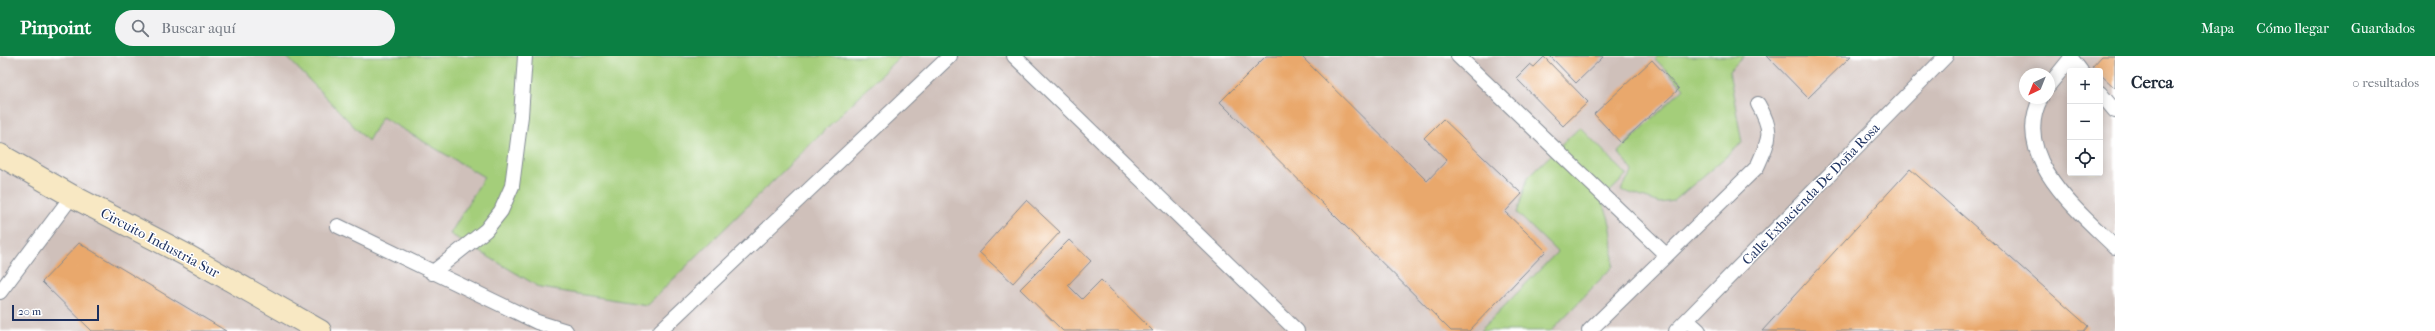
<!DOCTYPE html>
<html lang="es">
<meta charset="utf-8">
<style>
body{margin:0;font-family:"IM FELL French Canon",serif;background:#f2f2f3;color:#1f2937}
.controls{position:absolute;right:12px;top:12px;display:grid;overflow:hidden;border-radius:4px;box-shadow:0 2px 10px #0003}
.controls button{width:36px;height:36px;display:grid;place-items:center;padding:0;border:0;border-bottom:1px solid #e0e1e3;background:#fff;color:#1f2937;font:20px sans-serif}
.compass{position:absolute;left:2019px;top:12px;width:36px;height:36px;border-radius:50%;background:#fff;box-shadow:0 2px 10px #0003;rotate:223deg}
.scale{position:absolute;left:12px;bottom:10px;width:87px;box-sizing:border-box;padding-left:4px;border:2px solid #1b2f5e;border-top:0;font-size:11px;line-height:14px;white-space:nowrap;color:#1b2f5e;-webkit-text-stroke:3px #fff;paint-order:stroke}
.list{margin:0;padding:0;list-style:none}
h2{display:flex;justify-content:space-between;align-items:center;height:52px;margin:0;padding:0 16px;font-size:17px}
h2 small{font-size:13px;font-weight:400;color:#747a83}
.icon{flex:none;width:22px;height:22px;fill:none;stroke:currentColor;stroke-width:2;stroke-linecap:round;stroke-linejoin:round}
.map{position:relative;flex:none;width:2115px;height:275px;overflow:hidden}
header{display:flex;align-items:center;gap:24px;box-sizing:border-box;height:56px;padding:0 20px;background:#0b8043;color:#fff}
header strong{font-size:19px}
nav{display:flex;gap:22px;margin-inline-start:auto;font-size:14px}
.search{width:280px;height:36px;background:#f2f2f3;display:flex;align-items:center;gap:10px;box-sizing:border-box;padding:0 14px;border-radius:22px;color:#747a83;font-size:15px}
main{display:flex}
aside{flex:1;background:#fff}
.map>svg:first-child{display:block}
.industrial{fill:#cfc0ba;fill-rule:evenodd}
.green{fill:#a4ce7a;stroke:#607e6c}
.building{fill:#e9a86c}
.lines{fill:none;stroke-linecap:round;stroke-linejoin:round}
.service-casing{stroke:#838a93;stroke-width:16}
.secondary-casing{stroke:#838a93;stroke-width:24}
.service{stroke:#fff;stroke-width:14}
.secondary{stroke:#f8e8c3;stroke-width:22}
.labels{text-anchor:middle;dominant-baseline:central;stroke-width:3;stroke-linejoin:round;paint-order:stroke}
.street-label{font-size:14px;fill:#1b2f5e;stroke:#fff}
</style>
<header>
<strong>Pinpoint</strong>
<div class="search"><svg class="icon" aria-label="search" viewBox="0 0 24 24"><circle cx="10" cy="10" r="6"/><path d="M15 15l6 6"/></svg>Buscar aquí</div>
<nav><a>Mapa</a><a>Cómo llegar</a><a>Guardados</a></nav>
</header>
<main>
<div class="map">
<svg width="2115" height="275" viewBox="0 0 2115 275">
<rect width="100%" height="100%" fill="#fff"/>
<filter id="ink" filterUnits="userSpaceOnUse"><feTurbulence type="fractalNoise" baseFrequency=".025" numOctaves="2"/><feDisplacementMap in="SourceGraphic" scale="8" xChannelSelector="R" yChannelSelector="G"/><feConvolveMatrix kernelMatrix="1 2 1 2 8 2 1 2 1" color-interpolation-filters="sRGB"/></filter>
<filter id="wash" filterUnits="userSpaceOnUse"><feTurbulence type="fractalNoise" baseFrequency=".012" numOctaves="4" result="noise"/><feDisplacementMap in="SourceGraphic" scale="16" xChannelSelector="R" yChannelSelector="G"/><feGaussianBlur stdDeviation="0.9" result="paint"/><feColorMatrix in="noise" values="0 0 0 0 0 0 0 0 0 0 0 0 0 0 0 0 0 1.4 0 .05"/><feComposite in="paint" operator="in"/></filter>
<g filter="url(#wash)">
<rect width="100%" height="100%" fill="#ebe5c8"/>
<path class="industrial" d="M0 0H2115V275H0ZM2070 15H2100V117H2070ZM2025 18H2049V42H2025Z"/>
<path class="green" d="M286 0H900L647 249 541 232 450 178 484 121 382 61 368 85Z
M1658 0H1744L1729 15 1742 87 1674 145 1660 147 1621 134 1633 115 1618 96 1684 32 1655 3Z
M1580 71 1627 119 1601 144C1613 166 1613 186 1613 210L1551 275H1480L1557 196 1517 157 1528 121Z"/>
<g id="blocks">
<path class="building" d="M1266 0H1301L1427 125 1447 104 1424 82 1443 63 1522 138 1505 156 1546 195 1469 275H1451L1220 46Z
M1550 0H1604L1576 27Z
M1767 0H1851L1808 42Z
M2102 0H2115V32L2100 18V15L2092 11Z
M1544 1 1588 46 1563 70 1516 22 1530 8 1534 11Z
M1652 4 1679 33 1621 87 1594 58Z
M1910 113 2088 270 2084 275H1762Z
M1026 144 1060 176 1013 227 979 196Z
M1069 184 1091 205 1068 229 1082 243 1101 224 1153 275H1063L1020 233Z
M79 187 226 275H92L42 226Z"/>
</g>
</g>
<g filter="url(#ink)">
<use href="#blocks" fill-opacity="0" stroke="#838a93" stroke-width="1"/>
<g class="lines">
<g class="service-casing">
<path id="service" d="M1014 0 1297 275
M1458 0 1665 198
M2049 29 2071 2 2081 15
M2100 37 2115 55
M2041 42C2010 100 2078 155 2115 191
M338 170 537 266 566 275
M432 217 486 174 501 155 512 130 521 60 525 0
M0 236 72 140
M1687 264 1699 275
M660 275 950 0
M1589 275 1757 111C1770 82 1774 76 1758 48
M1676 275 1946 0"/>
</g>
<g class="secondary-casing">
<path id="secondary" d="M0 99 72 140 186 199 320 275"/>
</g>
<use href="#service" class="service"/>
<use href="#secondary" class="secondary"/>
</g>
</g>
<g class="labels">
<g class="street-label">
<text transform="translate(1811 138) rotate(-46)">Calle Exhacienda De Doña Rosa</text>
<text transform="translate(160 187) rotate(28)">Circuito Industria Sur</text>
</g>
</g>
</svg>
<div class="controls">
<button>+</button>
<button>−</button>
<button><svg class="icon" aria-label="locate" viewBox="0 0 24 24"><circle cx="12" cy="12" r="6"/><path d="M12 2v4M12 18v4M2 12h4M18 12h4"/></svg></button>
</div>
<svg class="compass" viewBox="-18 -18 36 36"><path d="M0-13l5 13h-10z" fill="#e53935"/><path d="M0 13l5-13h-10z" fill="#747a83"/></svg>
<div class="scale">20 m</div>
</div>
<aside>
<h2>Cerca<small>0 resultados</small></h2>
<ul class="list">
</ul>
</aside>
</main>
